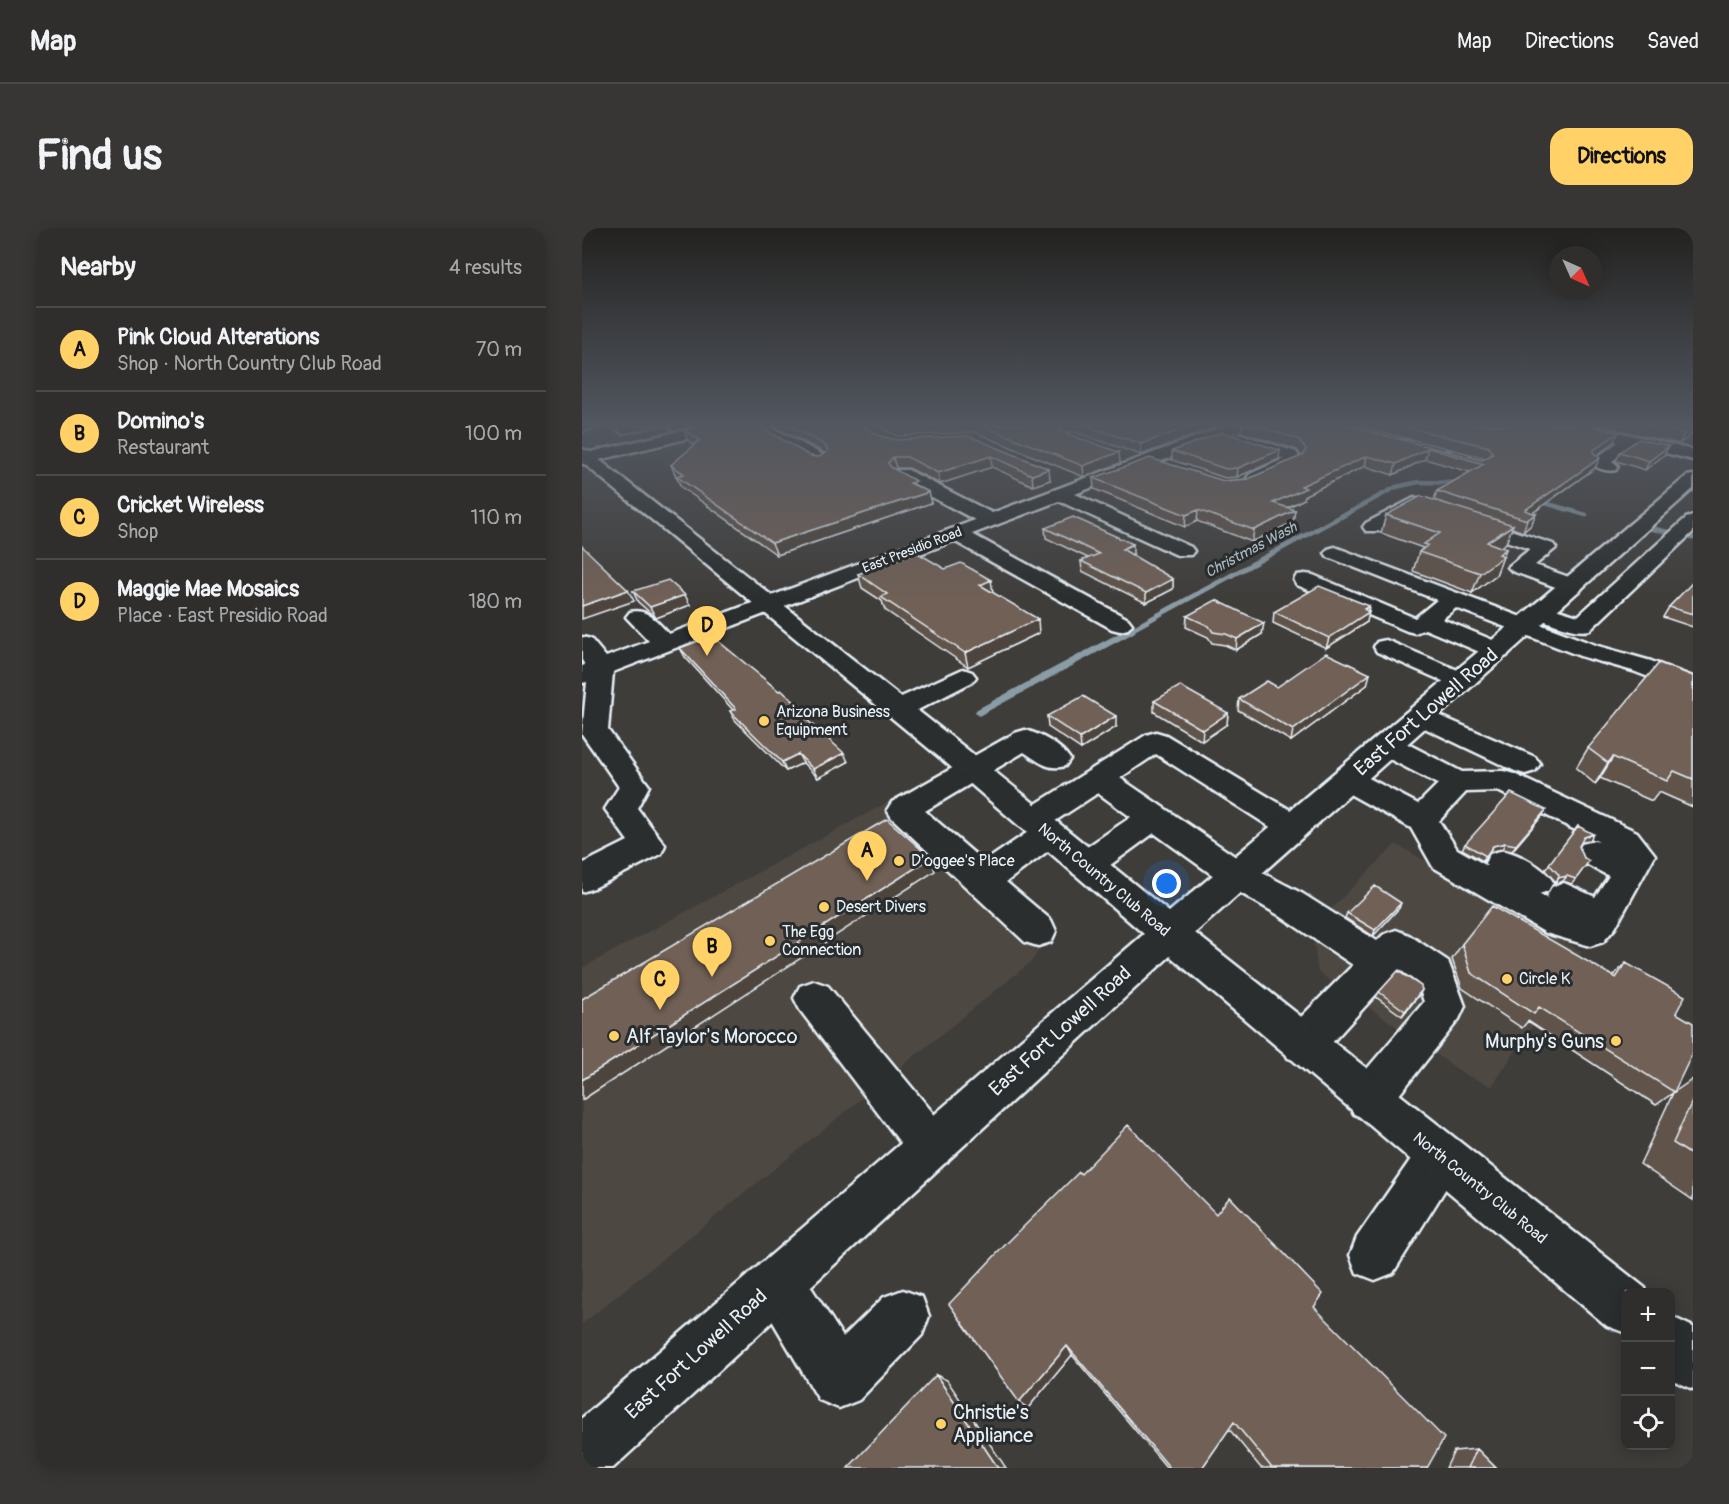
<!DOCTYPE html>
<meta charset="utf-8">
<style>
body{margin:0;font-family:Pangolin,sans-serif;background:#373634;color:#f1f3f6}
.controls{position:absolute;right:18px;bottom:18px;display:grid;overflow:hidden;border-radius:12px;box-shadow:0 3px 15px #0003}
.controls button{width:54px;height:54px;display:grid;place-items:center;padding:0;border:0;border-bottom:2px solid #4a4a48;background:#2f2e2c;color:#f1f3f6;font:30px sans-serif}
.compass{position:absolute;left:967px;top:18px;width:54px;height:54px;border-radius:50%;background:#2f2e2c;box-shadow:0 3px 15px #0003;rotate:135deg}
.you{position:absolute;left:585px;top:656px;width:21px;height:21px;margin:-15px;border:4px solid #fff;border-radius:50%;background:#1a73e8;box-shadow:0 0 0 9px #1a73e833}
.badge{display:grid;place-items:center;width:39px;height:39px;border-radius:50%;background:#ffd166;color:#111;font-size:20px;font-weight:700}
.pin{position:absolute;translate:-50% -50px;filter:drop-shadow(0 2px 3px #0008)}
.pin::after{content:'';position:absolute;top:32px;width:21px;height:18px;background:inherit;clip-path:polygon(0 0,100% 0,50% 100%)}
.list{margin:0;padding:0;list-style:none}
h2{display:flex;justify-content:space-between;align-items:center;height:78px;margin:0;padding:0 24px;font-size:26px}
h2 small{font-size:20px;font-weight:400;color:#a7a8a9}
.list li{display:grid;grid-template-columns:39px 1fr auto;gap:18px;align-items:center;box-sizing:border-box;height:84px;padding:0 24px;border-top:2px solid #4a4a48}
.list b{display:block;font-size:22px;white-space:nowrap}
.list p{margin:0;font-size:20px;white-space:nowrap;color:#a7a8a9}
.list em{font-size:20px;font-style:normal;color:#a7a8a9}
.icon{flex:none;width:33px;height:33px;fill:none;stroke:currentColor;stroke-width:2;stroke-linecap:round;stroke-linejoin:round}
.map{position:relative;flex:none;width:1111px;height:1240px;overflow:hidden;border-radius:18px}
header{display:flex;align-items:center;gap:36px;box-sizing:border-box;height:84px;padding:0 30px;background:#2f2e2c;border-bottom:2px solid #4a4a48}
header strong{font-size:28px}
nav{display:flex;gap:33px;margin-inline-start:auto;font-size:21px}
.intro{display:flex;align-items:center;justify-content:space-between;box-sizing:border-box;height:144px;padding:0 36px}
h1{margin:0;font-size:42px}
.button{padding:15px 27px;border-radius:18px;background:#ffd166;color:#111;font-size:21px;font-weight:700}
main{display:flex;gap:36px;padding:0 36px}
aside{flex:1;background:#2f2e2c;border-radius:18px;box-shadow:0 3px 15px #0003}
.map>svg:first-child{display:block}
.built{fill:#4e4842}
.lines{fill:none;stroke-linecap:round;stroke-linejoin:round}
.stream-far2{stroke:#8a9ca6;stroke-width:4.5}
.stream-far1{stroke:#8a9ca6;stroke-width:5}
.stream{stroke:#8a9ca6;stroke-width:7}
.minor-casing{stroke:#e8f1f8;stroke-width:5}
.major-casing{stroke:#e8f1f8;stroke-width:5}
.minor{fill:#2a2d2e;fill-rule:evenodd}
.major{fill:#2a2d2e;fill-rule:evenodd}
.wall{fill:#60534a;stroke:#e8f1f8;stroke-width:1.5}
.shaded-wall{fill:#4e443c;stroke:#e8f1f8;stroke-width:1.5}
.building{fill:#706156;stroke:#e8f1f8;stroke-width:1.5}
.poi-dot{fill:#ffd166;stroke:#2a2d2e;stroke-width:2}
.labels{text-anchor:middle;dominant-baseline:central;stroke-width:6;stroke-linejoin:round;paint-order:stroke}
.far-street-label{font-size:14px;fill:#e8f1f8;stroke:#2a2d2e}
.far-water-label{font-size:15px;font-style:italic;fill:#a9b8c1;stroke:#2a2d2e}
.poi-label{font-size:16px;fill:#e8f1f8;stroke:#2a2d2e;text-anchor:start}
.street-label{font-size:16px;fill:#e8f1f8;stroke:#2a2d2e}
.near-street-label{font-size:20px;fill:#e8f1f8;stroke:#2a2d2e}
.near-poi-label{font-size:20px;fill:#e8f1f8;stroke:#2a2d2e;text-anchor:start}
</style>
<header>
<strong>Map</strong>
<nav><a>Map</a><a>Directions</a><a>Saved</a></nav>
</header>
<div class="intro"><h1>Find us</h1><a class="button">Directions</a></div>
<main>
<aside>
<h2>Nearby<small>4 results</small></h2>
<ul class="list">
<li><span class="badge">A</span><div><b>Pink Cloud Alterations</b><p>Shop · North Country Club Road</p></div><em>70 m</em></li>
<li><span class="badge">B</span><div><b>Domino's</b><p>Restaurant</p></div><em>100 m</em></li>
<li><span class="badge">C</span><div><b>Cricket Wireless</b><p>Shop</p></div><em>110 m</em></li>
<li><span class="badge">D</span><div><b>Maggie Mae Mosaics</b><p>Place · East Presidio Road</p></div><em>180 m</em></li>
</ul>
</aside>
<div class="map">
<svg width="1111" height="1240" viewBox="0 0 1111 1240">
<rect width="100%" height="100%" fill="#3f3d3a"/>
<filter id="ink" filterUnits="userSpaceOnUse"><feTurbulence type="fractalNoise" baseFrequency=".0167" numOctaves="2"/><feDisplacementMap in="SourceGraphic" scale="12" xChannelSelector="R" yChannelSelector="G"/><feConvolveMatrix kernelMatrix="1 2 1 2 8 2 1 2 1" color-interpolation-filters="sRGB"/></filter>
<g filter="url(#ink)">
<path class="built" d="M321 566 464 691 466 709 449 734 0 1096V740Z
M814 616 1000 724 910 858 884 847 736 744 730 700Z"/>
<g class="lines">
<path class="stream-far2" d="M953 272 1004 287
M759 289 814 259 837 254 879 255"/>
<path class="stream-far1" d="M1059 298 1111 310
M547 403 761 287"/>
<path class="stream" d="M397 484 550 402"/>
<g class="minor-casing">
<path id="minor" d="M0 197H13L11 200 0 203Z
M124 197H151L149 200 0 236V226Z
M166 197H185L245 229 247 233 239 238 233 237Z
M646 197H667L665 200 493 266 609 319 612 323 609 327H595L477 273 390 306 546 391 550 396 546 401 538 403 530 401 372 313 31 444 26 502 67 558 55 580 83 617 79 626 12 660 0 664V636L46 613 23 581 37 559 0 506 5 454 0 455V438L3 437 0 432V409L9 411 24 429 67 413 44 389 48 384C66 380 75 394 87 406L393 292 314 250 311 246 314 242H326L410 285Z
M979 197H1006L1111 222V232L1052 217 1030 233 1036 238 1034 242C1026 244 1014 241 1009 234L1036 214 981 200Z
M655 205 714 224 720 233 718 237 680 254H668L665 250 668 246 702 231 649 213 647 210 649 207Z
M890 206 898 211 896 214C878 219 821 232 808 217L816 212 849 214Z
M832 270 971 316 974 320 953 337 998 353 1001 358 998 363 990 365 930 343 926 339 948 321 834 283 798 303H784L781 299 784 295Z
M1111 288V304L1008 402C991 406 969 394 952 389L949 384 952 379 960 377 996 388 1104 290Z
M753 319 1016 418 1069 433 1111 449V466L1051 443 998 428 874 380 860 391 925 418 928 423 925 428 916 430 907 428 843 401 833 405 825 403 715 357 712 352 715 347 723 346 731 347 833 390 855 372 746 329 743 325 746 321Z
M804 412 890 448 894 453 890 458 881 461 872 458 795 424 792 419 795 414Z
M381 441 390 444 394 449 390 454 326 487 316 489 306 487 302 481 306 475Z
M840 480 953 529 958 536 953 543 943 546 933 543 830 494 826 488 830 482Z
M443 502C458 506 479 517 488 531L483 538C466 543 456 533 442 524L343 583 402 634 449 602 441 600 436 592 441 584 564 507 574 504 584 507 723 591 728 599 723 607 712 611 701 607 574 526 538 550 667 638 721 666 795 713 801 707 814 702 827 707 866 733 883 778 877 791 802 886 787 892 772 886 765 871 772 856 842 774 836 755 817 741 736 830 721 835 706 830 700 816 706 802 771 737 695 686 643 656 572 605 516 646 504 650 492 646 487 637 492 628 549 589 516 565 470 595 478 598 483 606 478 614 424 654 469 692 474 703 469 714 456 718 443 714 310 590 305 582 310 574 433 505Z
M806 509 816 511 880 544 921 543 932 546 1055 604 1073 627 1033 700 1021 714 1008 718 964 705 851 639 829 600 755 559 751 552 755 545 766 542 777 545 836 576 856 556 796 525 792 518 796 511ZM916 563 1017 614 1012 613 1000 616 995 625 1000 634 1027 648 1013 669 982 655 970 659 964 669 966 671 957 666 966 663 971 654C964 641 937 625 922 623 918 622 913 625 908 626L903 635 905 638 875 621 857 593 884 564Z
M232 753 246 758 365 902 372 918 365 934 349 941 333 934 218 782 212 770 218 758Z
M858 905 874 912 881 928 874 944 811 1045 793 1052 775 1045 768 1027 775 1009 842 912Z
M196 1028 214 1036 261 1109 302 1069 321 1062 340 1069 347 1088 340 1107 277 1172 257 1180 237 1172 178 1072 170 1054 178 1036Z"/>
</g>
<g class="major-casing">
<path id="major" d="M0 221 6 223 382 519 587 684 1105 248 1111 247V261L613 705 1063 1060 1064 1064H1044V1105L1025 1098 588 728 31 1240H0V1190L562 706 362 533 0 234Z
M1088 1088 1111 1099V1161L1088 1151Z"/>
</g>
<use href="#minor" class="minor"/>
<use href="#major" class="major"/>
</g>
<path class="wall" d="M24 197H114L90 203 82 197 40 207Z
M190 197H278L298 208 314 212 387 208 468 252 451 258 410 239 358 256 327 240H314L312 242 335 258 347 264 349 275 195 327 99 259 89 237 113 217 106 213 102 202 228 228 237 229 243 225Z
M292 197H639L559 227 493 204H482L538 235 502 249 392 204 316 208Z
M660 197H761L900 232 904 230 772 197H1005L1031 215 1015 227 1013 240 951 285 954 286 949 297 941 304 930 300 924 315 919 319 924 321 914 347 890 365 831 343 837 324 841 320 799 305 804 287 852 272 855 263 888 244 843 231 811 247 783 238 723 267 722 271 705 280 713 282 711 294 670 314 615 293 603 299 512 261 511 250 642 253 666 251 719 228 715 222 659 204Z
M1016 197H1111V203L1109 207 1097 216Z
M590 223 697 231 655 249 643 250 590 232Z
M1038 224 1082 227 1063 242 1034 233Z
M463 300 551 326 549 327 591 351V361L564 375 500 343 499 333 506 330 464 310Z
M363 341 411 365 457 405 386 439 303 382 300 373 280 360 276 346Z
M1111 354V399L1081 389 1087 379Z
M51 363 108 377 74 390 56 374Z
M787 378 785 394 744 420 691 395 692 384Z
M605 388 680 406 654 422 643 417 630 415 626 409 604 399Z
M98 420 222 489 266 534 236 550 221 535 204 543 153 492 148 483 151 482 103 429Z
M1111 448V579L1077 564 1070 573 1018 550 1013 556 994 540 1006 520Z
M785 457 709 513 656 482 657 471Z
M572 473 646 485 645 496 620 513 572 484Z
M465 488 534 499 499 521 466 499Z
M960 588 930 623 920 621 907 624 901 633 880 621 883 616Z
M996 598 1008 612 999 615 997 618 1002 630 1007 633 990 656 981 653 973 656V653L963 642Z
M817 680 791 708 763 690 765 685Z
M880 716 1031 748 1044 735 1094 785 1092 864 1074 877 946 793 940 800 880 760 870 731Z
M840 762 837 767 820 788 794 769 797 764Z
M1111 851V972L1058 936 1091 865Z
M499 946 634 986 732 1079 845 1240H679L647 1201 620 1240H585L490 1127 446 1180Z
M895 1221 914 1240H864L872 1223Z"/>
<path class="shaded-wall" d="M35 197H82L40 207Z
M88 197H114L90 203Z
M477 197H480V204L476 199Z
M612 197H639L559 227V216Z
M1111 199V203L1109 207 1097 216 1102 206Z
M1036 205 1031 215 1008 232 1012 222Z
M1087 218 1082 227 1063 242 1067 233Z
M846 220 843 231 811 247 814 236Z
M698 222 697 231 655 249 656 240Z
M537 224 538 235 502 249 501 238Z
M409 228 410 239 358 256 356 245Z
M785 228 783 238 723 267 722 271 690 287 691 275 719 258Z
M311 229 314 240 309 246 306 235Z
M1018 230 1013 240 942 291 943 282Z
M467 241 468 252 451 258 450 247Z
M347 264 349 275 195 327 190 315Z
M616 282 615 293 603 299 604 287Z
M713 282 711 294 670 314 672 302Z
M954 286 949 297 941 304 945 292Z
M931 297 924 315 898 333 905 314Z
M551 316V326L540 331V321Z
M924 321 914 347 890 365 898 345 917 326Z
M591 351V361L564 375V365Z
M409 352 411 365 398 357Z
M46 362 52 373 0 391V378Z
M103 367 108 377 74 390 68 379Z
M787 378 785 385 787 384 785 394 744 420 747 410Z
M456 391 457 405 386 439 383 425Z
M682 395 680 406 654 422 655 411Z
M788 446 785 457 709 513 711 502Z
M219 480 223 489 214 482Z
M646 485 645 496 620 513 621 502Z
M534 488V499L499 521 498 510Z
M262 525 266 534 236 550 231 541Z
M216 526 221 535 204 543 200 534Z
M1031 529 1018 550 1013 556 1026 535Z
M964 582 960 588 930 623 934 617Z
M1011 606 1008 612 998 615 1002 609Z
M923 615 920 621 907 624 901 633 911 618Z
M349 630 353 643 0 872V852Z
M985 648 981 653 973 656 976 650Z
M819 675 817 680 791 708 793 702Z
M840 762 837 767 820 788 823 783Z
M485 1118 490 1127 446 1180 437 1174Z
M354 1147 365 1152 424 1240H416Z"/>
<path class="building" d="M124 197H176L228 228 237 229 246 223 243 217 206 197H278L298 208 314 212 387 208 467 241 450 247 409 228 356 245 325 229H311L306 235 310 240 334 253 328 255 347 264 190 315 94 248 102 246 89 237 118 212 102 202Z
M399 197H477L476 199 480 204 537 224 501 238Z
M502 197H612L559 216Z
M670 197H761L900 232 911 226 907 219 815 197H1005L1036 205 1012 222V225L1018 230 943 282 954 286 945 292 855 263 902 236 846 220 814 236 785 228 719 258 724 260 691 275 713 282 672 302 616 282 604 287 511 250 568 230 642 253 666 251 722 227 724 221 716 211Z
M1064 197H1111V199L1102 206Z
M640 204 698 222 656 240 644 241 590 223Z
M1057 211 1087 218 1067 233 1038 224Z
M839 268 931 297 905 314 924 321 917 326 922 328 898 345 837 324 846 317 842 316 858 305 804 287Z
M491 289 551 316 540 321 591 351 564 365 499 333 517 326 463 300Z
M0 318 46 362 0 378Z
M334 324 363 341 379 335 409 352 398 357 456 391 383 425 299 369 305 366 276 346Z
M86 352 103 367 68 379 51 363Z
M1111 354V386L1087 379Z
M737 358 787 378 782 381 787 384 747 410 692 384Z
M634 372 682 395 655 411 644 406 631 404 627 398 605 388Z
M130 408 197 463 199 462 219 480 214 482 262 525 231 541 216 526 200 534 148 483 154 481 98 420Z
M744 425 788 446 711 502 657 471 685 453 695 459Z
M1077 435 1111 448V551L1092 543 1085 553 1031 529 1026 535 1006 520Z
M598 458 646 485 621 502 572 473Z
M501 468 534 488 498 510 465 488Z
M929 565 964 582 934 617 923 615 911 618 904 628 883 616Z
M305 591 349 630 0 852V771Z
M996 598 1011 606 1002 609 997 618 1002 630 1007 633 994 651 985 648 976 650 977 647 967 636Z
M793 658 819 675 793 702 765 685Z
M910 678 1034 750 1044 735 1103 768 1094 785 1111 795V824L1092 864 957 779 952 786 889 745 880 716Z
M816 743 839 758 840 762 823 783 797 764Z
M1111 871V928L1091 915Z
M546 897 634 986 648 969 741 1066 732 1079 862 1210 845 1240H690L652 1194 620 1240H588L485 1118 437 1174 367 1076 424 1016 497 944 499 946Z
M354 1147 416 1240H266Z
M895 1221 914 1240H886Z"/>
</g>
<linearGradient id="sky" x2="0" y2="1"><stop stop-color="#232220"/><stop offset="0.53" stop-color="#525760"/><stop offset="1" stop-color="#525760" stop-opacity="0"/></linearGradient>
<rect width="1111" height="371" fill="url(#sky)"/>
<g class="poi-dot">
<circle cx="182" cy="493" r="6"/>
<circle cx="317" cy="633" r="6"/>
<circle cx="242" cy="679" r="6"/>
<circle cx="188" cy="713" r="6"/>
<circle cx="925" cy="751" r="6"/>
<circle cx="32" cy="808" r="6"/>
<circle cx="1034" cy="813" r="6"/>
<circle cx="359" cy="1196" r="6"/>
</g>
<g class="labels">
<g class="far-street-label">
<text transform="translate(330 322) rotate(-21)">East Presidio Road</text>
</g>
<g class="far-water-label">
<text transform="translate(669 322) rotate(-28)">Christmas Wash</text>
</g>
<g class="poi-label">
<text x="194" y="484">Arizona Business<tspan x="194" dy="18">Equipment</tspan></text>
<text x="329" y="633">D'oggee's Place</text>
<text x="254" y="679">Desert Divers</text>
<text x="200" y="704">The Egg<tspan x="200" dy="18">Connection</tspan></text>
<text x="937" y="751">Circle K</text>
</g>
<g class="street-label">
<text transform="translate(522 652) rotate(40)">North Country Club Road</text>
<text transform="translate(898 960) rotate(39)">North Country Club Road</text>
</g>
<g class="near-street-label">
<text transform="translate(844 484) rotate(-41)">East Fort Lowell Road</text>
<text transform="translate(478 803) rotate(-42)">East Fort Lowell Road</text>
<text transform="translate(114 1126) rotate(-42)">East Fort Lowell Road</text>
</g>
<g class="near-poi-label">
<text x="44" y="808">Alf Taylor's Morocco</text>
<text x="1022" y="813" text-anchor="end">Murphy's Guns</text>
<text x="371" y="1184">Christie's<tspan x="371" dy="23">Appliance</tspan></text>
</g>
</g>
</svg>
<div class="controls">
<button>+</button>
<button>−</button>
<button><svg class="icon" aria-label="locate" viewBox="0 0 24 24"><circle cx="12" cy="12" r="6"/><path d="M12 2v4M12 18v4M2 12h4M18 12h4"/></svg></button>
</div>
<svg class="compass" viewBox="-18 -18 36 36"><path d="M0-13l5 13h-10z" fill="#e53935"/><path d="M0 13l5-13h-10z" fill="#a7a8a9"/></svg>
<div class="you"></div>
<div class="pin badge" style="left:285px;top:653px">A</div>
<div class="pin badge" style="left:130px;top:749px">B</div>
<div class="pin badge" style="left:78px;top:782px">C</div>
<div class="pin badge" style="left:125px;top:428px">D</div>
</div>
</main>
